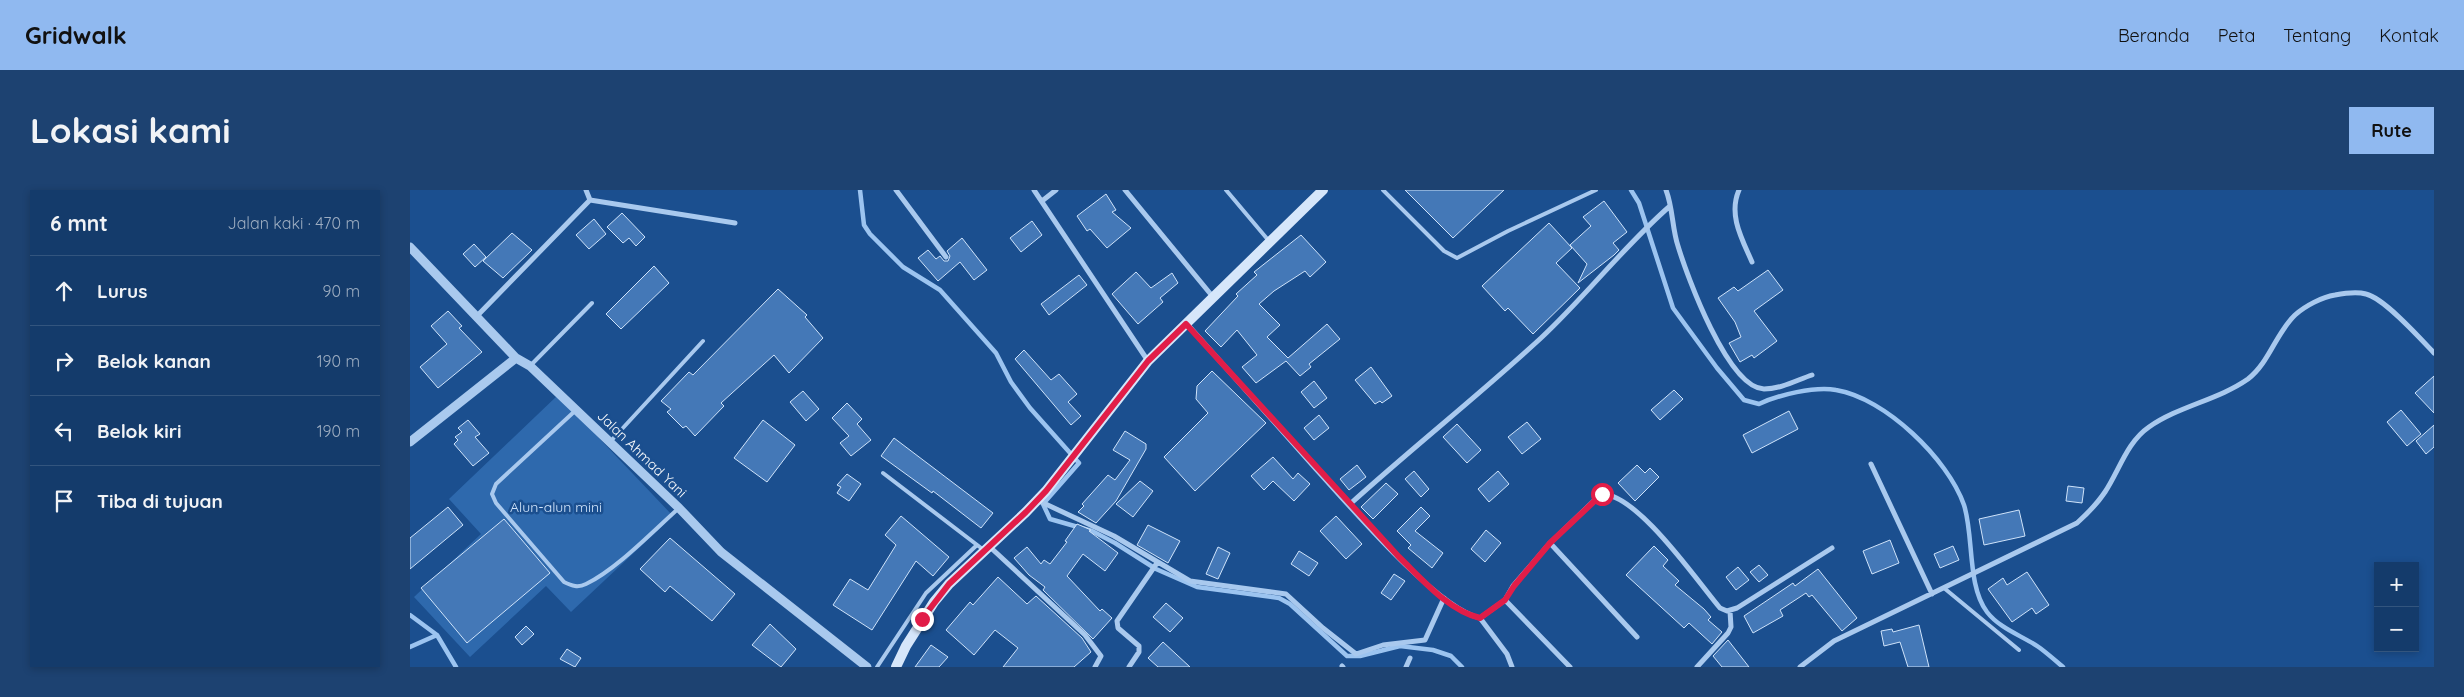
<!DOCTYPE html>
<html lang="id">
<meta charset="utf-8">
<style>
body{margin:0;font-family:Quicksand,sans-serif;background:#1d4271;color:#f1f3f6}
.controls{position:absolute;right:15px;bottom:15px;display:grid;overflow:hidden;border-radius:0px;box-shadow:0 2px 8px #0003}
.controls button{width:45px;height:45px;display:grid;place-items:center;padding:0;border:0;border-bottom:1px solid #33557e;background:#143b6b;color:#f1f3f6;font:25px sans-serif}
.stop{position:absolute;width:15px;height:15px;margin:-11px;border:4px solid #e11d48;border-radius:50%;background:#fff}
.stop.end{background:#e11d48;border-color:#fff;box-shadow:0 1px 5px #0008}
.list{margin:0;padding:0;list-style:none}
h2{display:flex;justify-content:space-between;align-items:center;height:65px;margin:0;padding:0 20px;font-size:21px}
h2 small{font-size:16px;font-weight:400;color:#9dadc1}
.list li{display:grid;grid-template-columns:32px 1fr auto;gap:15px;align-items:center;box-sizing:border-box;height:70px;padding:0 20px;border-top:1px solid #33557e}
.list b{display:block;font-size:19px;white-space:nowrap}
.list em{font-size:16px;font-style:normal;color:#9dadc1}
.icon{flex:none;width:28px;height:28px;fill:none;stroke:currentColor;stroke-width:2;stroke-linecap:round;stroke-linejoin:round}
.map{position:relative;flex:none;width:2024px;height:477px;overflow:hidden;border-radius:0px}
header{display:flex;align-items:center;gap:30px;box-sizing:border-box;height:70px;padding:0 25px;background:#90b9f0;color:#111}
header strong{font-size:24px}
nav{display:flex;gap:28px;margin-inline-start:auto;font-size:18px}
.intro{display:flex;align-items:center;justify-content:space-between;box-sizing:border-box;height:120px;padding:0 30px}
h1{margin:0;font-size:35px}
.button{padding:12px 22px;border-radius:0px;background:#90b9f0;color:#111;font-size:18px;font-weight:700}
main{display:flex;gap:30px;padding:0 30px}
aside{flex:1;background:#143b6b;border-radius:0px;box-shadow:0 2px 8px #0003}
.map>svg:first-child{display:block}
.green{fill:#2e69ad}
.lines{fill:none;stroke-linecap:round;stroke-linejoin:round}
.stream{stroke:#9cc4f0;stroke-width:4.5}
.building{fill:#4478b7;stroke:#cfe3fa}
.service{stroke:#a9c9ee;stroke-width:4}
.minor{stroke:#a9c9ee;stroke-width:5}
.tertiary{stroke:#a9c9ee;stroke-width:9}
.secondary{stroke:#d6e6fa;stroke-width:10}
.route{stroke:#e11d48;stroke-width:6}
.labels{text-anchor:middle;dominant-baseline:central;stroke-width:5;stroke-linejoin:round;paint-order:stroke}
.street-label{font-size:14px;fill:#fff;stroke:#1b4f8f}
.park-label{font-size:14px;fill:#cfe3fa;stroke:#1b4f8f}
</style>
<header>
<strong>Gridwalk</strong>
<nav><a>Beranda</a><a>Peta</a><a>Tentang</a><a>Kontak</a></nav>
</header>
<div class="intro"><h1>Lokasi kami</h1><a class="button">Rute</a></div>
<main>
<aside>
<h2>6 mnt<small>Jalan kaki · 470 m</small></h2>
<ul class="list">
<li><svg class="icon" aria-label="ahead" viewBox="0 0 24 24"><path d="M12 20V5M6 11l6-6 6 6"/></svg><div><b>Lurus</b></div><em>90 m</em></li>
<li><svg class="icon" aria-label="right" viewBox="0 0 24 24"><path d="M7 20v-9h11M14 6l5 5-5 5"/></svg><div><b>Belok kanan</b></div><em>190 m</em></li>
<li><svg class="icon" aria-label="left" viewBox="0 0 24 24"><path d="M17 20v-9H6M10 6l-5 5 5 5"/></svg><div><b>Belok kiri</b></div><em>190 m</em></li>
<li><svg class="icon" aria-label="arrive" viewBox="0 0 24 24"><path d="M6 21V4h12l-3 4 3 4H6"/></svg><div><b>Tiba di tujuan</b></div></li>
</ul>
</aside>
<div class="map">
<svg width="2024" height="477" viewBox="0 0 2024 477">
<rect width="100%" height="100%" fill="#1b4f8f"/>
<path class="green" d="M148 205 263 326 161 422 136 396 60 467 4 407 71 344 39 309Z"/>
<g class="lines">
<path class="stream" d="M450 0 454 35 460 44 493 77 530 100 586 163 601 192 620 218 669 273 633 314 640 329 682 341 705 353 746 379 787 397 869 408 880 414 937 466H950L990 456 1023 460 1041 466 1052 477
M1221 0 1229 13 1263 118 1307 178 1334 210 1349 214C1368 205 1405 196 1426 200 1475 208 1538 269 1554 315 1564 346 1557 396 1577 422 1590 439 1613 446 1630 458 1638 464 1646 471 1653 477
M0 425 27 445
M0 457 27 445 46 477"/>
</g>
<path class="building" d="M995 0H1094L1043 48Z
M696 4 706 20 702 22 721 38 697 58 680 39 677 41 667 26Z
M1194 11 1217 42 1203 53 1209 60 1204 65 1168 93 1177 74 1160 55 1181 36 1173 27Z
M212 23 235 47 226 56 219 48 213 53 197 37Z
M184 29 196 44 179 59 166 45Z
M622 31 632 45 611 62 600 48Z
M1139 33 1162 58 1146 73 1170 98 1123 144 1098 118 1095 121 1072 96Z
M102 43 122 60 93 88 73 71Z
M891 45 916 72 900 87 895 81 864 101 849 114 870 135 857 147 878 168 917 134 930 149 899 174 901 177 890 186 876 171 846 193 832 177 847 165 827 140 811 157 795 141 828 106 826 104 847 85 844 82Z
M552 48 577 80 564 90 550 72 528 91 508 68 518 60 526 69 530 66 534 71H538L540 66 537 61Z
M64 54 76 67 65 77 53 64Z
M244 76 259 93 211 139 196 124Z
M1358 80 1373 100 1344 121 1367 151 1344 168 1342 165 1330 172 1319 153 1331 147 1325 132 1308 108 1324 97 1328 101Z
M726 82 741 98 762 83 768 93 750 108 753 112 728 134 702 104Z
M669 85 677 95 639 125 631 114Z
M368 99 397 125 395 127 413 148 379 183 364 165 311 213 314 216 285 246 276 236 273 238 257 222 261 219 251 211 279 182 283 185Z
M38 121 52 136 49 138 72 162 28 198 10 177 37 154 21 136Z
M614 160 641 190 649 184 667 204 658 212 671 226 661 235 605 169Z
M961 177 982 206 972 213 970 211 965 214 945 190Z
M802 181 856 233 785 301 754 267 798 223 786 209 787 196Z
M2024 186V223L2005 203Z
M904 191 917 208 904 218 891 202Z
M1264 200 1273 209 1250 230 1241 220Z
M393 201 409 219 396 231 380 212Z
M437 213 452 229 447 234 461 250 441 266 430 253 439 246 422 228Z
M1991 220 2011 244 1997 256 1977 232Z
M1379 221 1388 239 1342 263 1333 245Z
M909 225 919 238 904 250 894 238Z
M58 230 70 244 65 247 79 263 63 276 44 254 48 250 45 247 52 242 48 238Z
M353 230 385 255 357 292 324 268Z
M1117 232 1131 249 1112 264 1098 247Z
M1047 234 1071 260 1057 273 1033 247Z
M2024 235V257L2016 264 2006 251Z
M715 241 736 254V259L706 311 686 333 668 322 674 316 672 314 698 285 705 290 720 270 703 260Z
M484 248 583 323 571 338 523 301 522 303 471 266Z
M863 267 883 289 888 283 900 294 884 311 863 291 854 300 841 286Z
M947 275 956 287 939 300 930 289Z
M1227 275 1235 283 1240 278 1249 287 1225 311 1208 293Z
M1004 281 1019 299 1011 307 995 289Z
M1088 281 1099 294 1079 312 1068 299Z
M437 284 451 294 439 311 427 303 431 297 427 295Z
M730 291 743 301 723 327 706 314Z
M976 293 988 304 963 329 951 317Z
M1658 296 1674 298 1672 313 1656 311Z
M38 317 53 335 0 379V348Z
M1011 317 1020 326 1005 341 1033 363 1022 378 998 358 1001 355 987 341Z
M1609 320 1615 346 1574 355 1569 329Z
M491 326 539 367 523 386 506 371 462 440 423 415 440 389 458 400 486 355 475 345Z
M926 326 952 354 936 369 910 341Z
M94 329 140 383 57 453 11 398Z
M667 334 681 340 679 341 708 363 695 381 673 364 657 386 690 421 692 419 702 428 683 449 633 400 635 397 619 385 604 368 617 357 631 374 634 370 640 374 657 352 655 351Z
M738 335 770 351 758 373 727 355Z
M1076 340 1091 353 1075 372 1061 359Z
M260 348 325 404 302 431 260 396 255 402 230 379Z
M1480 350 1489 373 1462 384 1453 361Z
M1244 356 1258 370 1253 376 1269 391 1265 395 1294 419 1301 427 1298 430 1312 442 1302 454 1279 433 1274 438 1216 385Z
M1543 356 1549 370 1530 378 1524 364Z
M808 357 820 363 808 389 796 384Z
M889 361 908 373 899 386 881 374Z
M1349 375 1358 385 1349 392 1340 382Z
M1328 377 1339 390 1326 400 1316 387Z
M1408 379 1447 428 1432 441 1402 405 1399 407 1396 403 1370 420 1373 426 1343 443 1334 426 1383 393 1385 396Z
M1617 382 1639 415 1626 424 1622 418 1602 432 1578 399 1593 388 1597 395Z
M984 384 995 391 981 410 971 403Z
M588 387 617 414 626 406 672 448 681 462 664 477H593L608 458 585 440 564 465 536 440 560 412 563 415Z
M756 413 773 428 760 442 743 427Z
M360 434 386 459 371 477 342 455Z
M1509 435 1519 477H1498L1490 452 1474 456 1471 441 1482 439 1483 442Z
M116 436 124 444 112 455 105 447Z
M1318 450 1339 477H1312L1303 466Z
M753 452 780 477H748L738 468Z
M521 455 538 467 529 477H505Z
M157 459 171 468 165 477 150 469Z"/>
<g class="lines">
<path class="service" d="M816 0 859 51
M973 0 1034 61 1047 68 1098 41 1186 0
M120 176 182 113
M166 220 86 294 82 304 86 313 154 392C162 396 168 398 176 394 207 379 243 341 269 318
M200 252 293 151
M473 283 575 361
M1534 398 1609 460
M467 477 516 403 567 355"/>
<path class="minor" d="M486 0 536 67
M624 0 738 171
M715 0 803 107
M1256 0C1263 18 1262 38 1268 56 1277 86 1318 198 1354 199 1371 199 1387 190 1402 185
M1329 0C1318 25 1332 49 1342 72
M180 10 325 33
M632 11 646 0
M66 127 180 10 176 0
M777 134C820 182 863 231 906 279 939 315 1026 418 1070 428L1097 464 1102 477
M1461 274 1522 404
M627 310 704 346 780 391 876 404 913 438 946 464 973 455 1015 450 1034 408
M939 315C1002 258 1068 206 1131 148 1176 106 1214 56 1260 16
M1140 353 1227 447
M580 357 675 445 691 466 685 477
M1095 410 1160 477
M1070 428 1095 410 1103 396 1140 353 1191 304C1227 303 1287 391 1310 418L1317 421 1327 418 1422 358
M932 476 933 477
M719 477 729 462V456L708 438 707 431 747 373
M996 477 1000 468
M1287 477 1318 443 1321 437 1320 421
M1390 477 1424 451 1667 333C1677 324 1687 314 1695 302 1709 281 1717 252 1739 237 1769 216 1808 210 1838 189 1859 173 1866 143 1885 125 1895 116 1912 107 1925 105 1935 103 1946 101 1956 104 1974 108 2010 148 2024 163"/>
<path class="tertiary" d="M0 57 106 168 120 176 269 318 311 362 457 477
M0 252 106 168"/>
<path class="secondary" d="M486 477 496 456 524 412 539 394 616 322 636 301 738 171 913 0"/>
</g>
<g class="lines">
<path class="route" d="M512 429 539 394 616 322 636 301 738 171 776 134 989 367C1012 389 1039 421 1070 428L1095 410 1104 396 1140 353 1192 304"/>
</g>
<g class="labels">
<g class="street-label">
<text transform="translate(232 264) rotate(44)">Jalan Ahmad Yani</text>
</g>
<g class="park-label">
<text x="146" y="317">Alun-alun mini</text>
</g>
</g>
</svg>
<div class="controls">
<button>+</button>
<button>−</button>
</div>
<div class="stop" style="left:1192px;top:304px"></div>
<div class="stop end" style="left:512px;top:429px"></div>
</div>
</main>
